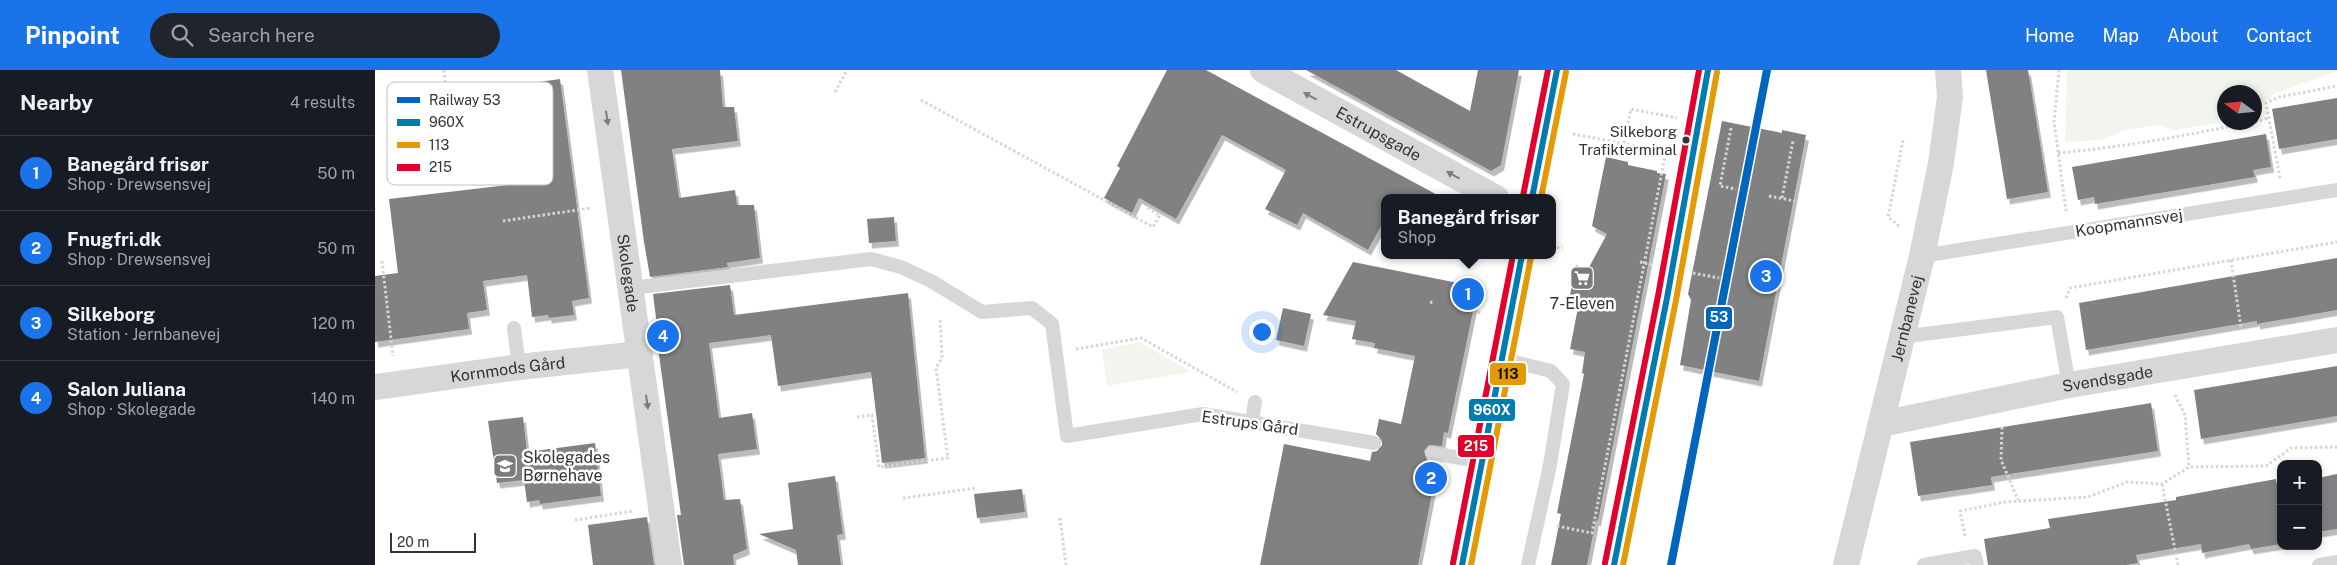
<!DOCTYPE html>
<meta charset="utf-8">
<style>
body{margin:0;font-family:"Public Sans",sans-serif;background:#20242c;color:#f1f3f6}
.controls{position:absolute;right:15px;bottom:15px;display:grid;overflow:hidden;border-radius:10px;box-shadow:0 2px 8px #0003}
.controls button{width:45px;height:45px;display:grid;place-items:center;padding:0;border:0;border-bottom:1px solid #363941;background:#171b24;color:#f1f3f6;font:25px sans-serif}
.compass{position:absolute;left:1842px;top:15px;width:45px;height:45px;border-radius:50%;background:#171b24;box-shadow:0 2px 8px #0003;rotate:285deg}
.scale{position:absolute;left:15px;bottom:12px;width:86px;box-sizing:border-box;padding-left:5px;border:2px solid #333;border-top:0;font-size:14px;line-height:18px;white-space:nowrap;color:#333;-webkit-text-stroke:4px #fff;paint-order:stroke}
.you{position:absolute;left:886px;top:261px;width:18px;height:18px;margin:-12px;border:4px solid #fff;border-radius:50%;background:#1a73e8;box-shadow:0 0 0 8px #1a73e833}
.badge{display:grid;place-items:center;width:32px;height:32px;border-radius:50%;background:#1a73e8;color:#fff;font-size:16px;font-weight:700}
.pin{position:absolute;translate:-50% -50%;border:2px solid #fff;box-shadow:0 1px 5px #0006}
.popup{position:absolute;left:1006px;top:124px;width:175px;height:65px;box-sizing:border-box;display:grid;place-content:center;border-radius:10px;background:#171b24;filter:drop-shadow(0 1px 4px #0005);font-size:16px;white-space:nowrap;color:#9ea1a6}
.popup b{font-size:19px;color:#f1f3f6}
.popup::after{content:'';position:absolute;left:50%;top:100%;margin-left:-10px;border:10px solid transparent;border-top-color:#171b24}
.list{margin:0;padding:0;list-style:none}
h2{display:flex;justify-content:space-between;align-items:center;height:65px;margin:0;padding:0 20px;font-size:21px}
h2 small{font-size:16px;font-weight:400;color:#9ea1a6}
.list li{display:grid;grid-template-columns:32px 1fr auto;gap:15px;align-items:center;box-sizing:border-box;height:75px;padding:0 20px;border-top:1px solid #363941}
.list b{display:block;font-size:19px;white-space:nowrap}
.list p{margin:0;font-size:16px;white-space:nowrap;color:#9ea1a6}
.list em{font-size:16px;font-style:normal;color:#9ea1a6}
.icon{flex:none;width:28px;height:28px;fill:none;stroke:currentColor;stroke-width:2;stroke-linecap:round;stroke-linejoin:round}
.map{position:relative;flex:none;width:1962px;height:495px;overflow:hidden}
header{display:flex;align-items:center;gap:30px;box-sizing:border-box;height:70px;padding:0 25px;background:#1a73e8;color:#fff}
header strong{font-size:24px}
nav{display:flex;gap:28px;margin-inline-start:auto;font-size:18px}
.search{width:350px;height:45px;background:#20242c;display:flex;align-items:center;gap:12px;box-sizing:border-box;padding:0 18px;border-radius:28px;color:#9ea1a6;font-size:19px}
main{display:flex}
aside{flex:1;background:#171b24}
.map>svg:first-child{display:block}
.green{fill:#f1f5ed}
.building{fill:#818181;filter:url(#shadow)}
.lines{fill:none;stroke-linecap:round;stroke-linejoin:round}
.path{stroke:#d6d6d6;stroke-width:3;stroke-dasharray:2.5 2.5;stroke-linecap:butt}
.lane{stroke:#d7d7d7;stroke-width:14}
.street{stroke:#d7d7d7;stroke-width:26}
.bus-1-casing{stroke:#fff;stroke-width:10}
.bus-2-casing{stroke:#fff;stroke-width:10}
.bus-3-casing{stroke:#fff;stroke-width:10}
.bus-1{stroke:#007cb0;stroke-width:6}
.bus-2{stroke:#e39a05;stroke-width:6}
.bus-3{stroke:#e4002b;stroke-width:6}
.rail-1-casing{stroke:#fff;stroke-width:11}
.rail-1{stroke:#0065bd;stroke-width:8}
.oneway{fill:#7d7d7d}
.bus-dot{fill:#333;stroke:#fff;stroke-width:2}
.labels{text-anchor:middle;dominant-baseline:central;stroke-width:5;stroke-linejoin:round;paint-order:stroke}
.bus-label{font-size:15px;fill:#333;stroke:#fff;text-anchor:end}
.street-label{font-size:16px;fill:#333;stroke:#fff}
.poi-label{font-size:16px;fill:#333;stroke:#fff}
.key{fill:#fff;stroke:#c2c2c2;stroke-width:1}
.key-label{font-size:14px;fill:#333}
.line-badge{stroke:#fff;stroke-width:2}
.badge-label{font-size:14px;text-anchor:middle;font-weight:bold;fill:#fff}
.pale-badge-label{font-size:14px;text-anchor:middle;font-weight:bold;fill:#111}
</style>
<header>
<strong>Pinpoint</strong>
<div class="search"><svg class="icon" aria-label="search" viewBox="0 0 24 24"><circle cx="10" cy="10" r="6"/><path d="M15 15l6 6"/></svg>Search here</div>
<nav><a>Home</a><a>Map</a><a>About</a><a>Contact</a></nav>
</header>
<main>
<aside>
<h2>Nearby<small>4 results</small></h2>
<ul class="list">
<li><span class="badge">1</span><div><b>Banegård frisør</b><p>Shop · Drewsensvej</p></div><em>50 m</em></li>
<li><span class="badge">2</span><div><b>Fnugfri.dk</b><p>Shop · Drewsensvej</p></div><em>50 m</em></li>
<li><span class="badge">3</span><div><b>Silkeborg</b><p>Station · Jernbanevej</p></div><em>120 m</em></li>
<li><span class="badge">4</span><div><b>Salon Juliana</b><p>Shop · Skolegade</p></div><em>140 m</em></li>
</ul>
</aside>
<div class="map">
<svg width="1962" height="495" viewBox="0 0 1962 495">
<defs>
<filter id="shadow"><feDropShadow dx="3" dy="5.5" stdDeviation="0" flood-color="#0004"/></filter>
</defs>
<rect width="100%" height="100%" fill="#fff"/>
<path class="green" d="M1692 0H1962V1L1899 24 1880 40V22H1850L1849 52 1800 60 1780 55 1748 61 1727 70 1690 72Z
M764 272 817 302 732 316 727 280Z"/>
<path class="building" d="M246 0H345L348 37H359L363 71 297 79 304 128 360 120 362 135H379L385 188 352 193 353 197 275 207 269 172Z
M792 0H831L1068 128H1009V151L993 180 928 143 922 155 890 139 911 100 847 65 801 149 764 128 757 143 729 128 745 98 742 96Z
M931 0H1021L1095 41 1103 0H1144L1126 95 1116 101Z
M1611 0H1653L1673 122 1632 129Z
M185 9 214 228 197 231 199 245 174 248 173 245 157 247 152 205 108 211 112 240 92 243 94 259 0 272V206L23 203 14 129 149 113 136 16Z
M1962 28V69L1904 79 1897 39Z
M1347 51 1407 63V60L1431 65 1384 311 1305 295 1316 230 1313 224 1315 214Z
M1891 64 1896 97 1878 100 1880 107 1720 134 1719 127 1703 130 1697 97Z
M1231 87 1253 92V95L1282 101V103L1291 104 1223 451 1221 450 1212 495H1176L1186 444 1182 443 1209 304 1207 303 1210 282 1195 279 1205 227 1195 225 1201 195 1212 201 1232 164 1217 156Z
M519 147 521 171 494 173 492 149Z
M1962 188V240L1882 254V251L1711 280 1704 233Z
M978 192 1103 217 1073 363 1069 362 1067 376 1054 375 1049 381 1052 390 1063 393 1043 495H885L909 374 995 391 997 382 1002 381 1007 375V370L1001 364 1004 349 1026 354 1040 286 999 278 1000 273 977 269 981 251 948 245Z
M355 215 359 245 533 223 550 388 507 393 496 302 403 316 396 265 334 273 344 348 377 343 382 379 343 384 349 430 365 429 372 479 358 485 359 495H309L302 445H306L280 256H282L278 224Z
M908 238 936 244 929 276 901 270Z
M1962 296V346L1826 369 1819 320Z
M1776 333 1783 381 1616 407 1617 415 1543 426 1535 372Z
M148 347 152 382 220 373 226 426 165 434 164 430 152 432 149 410 122 413 113 351Z
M1962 404V459L1943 462V408Z
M460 406 468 464 462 465 466 495H423L421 480 384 464 418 459 413 413Z
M1901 409 1902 415 1906 414V474L1876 479 1874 474 1827 483 1826 474 1761 485 1763 493 1751 495H1613L1609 469 1675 458 1673 449 1801 430V427Z
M647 419 650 442 602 448 599 424Z
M272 447 279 495H218L213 455Z"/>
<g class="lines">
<path class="path" d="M69 0 80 106
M1684 0 1679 52 1691 141
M460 22 472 0
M546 30 778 157 785 145 771 137
M1880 52 1894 48
M1356 58 1345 116 1361 119
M1198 64 1298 83
M1249 73 1256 39 1302 48
M1683 83C1748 77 1811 66 1875 52
M1905 108 1891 33 1904 27 1962 16
M1394 126 1420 131
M1407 128 1418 71
M128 151 216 138
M1524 156 1513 147 1528 70
M1177 177 1188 178
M1856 190 1866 258
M7 191 18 286
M1265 192 1278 195
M1318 203 1344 208
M1691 228 1695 218 1962 172
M1055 232 1060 233
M1098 241 1107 243
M701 279 766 268 862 322
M1800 325 1810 345 1814 397
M482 347 497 345 504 397 573 388 561 298 567 288 565 248
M1627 357 1626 390 1643 430
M1787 414 1803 495
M528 428 602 418
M685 448 691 495
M200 450 258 441
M1182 456 1217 463 1291 81
M1590 466 1585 441 1630 432 1713 427 1752 412 1787 414 1814 397 1891 396 1916 378 1962 377"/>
<path class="lane" d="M1547 186 1962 120
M256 218 496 189 526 197 556 211 607 242 657 238 677 254 692 366 828 344 999 373
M139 258 144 297
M1526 267 1682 247 1694 315
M1127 289 1176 301 1188 314 1175 395 1153 495
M877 352 880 332
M1057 383 1108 392
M1239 495 1292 228 1333 0
M1549 495 1600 486 1602 495
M1944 495 1962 492"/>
<g class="street">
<path id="s1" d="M225 0 294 495"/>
<path id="s2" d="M888 0 1121 128"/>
<path d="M1157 128 1182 0"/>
<path id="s3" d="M0 317 144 297 265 284"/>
<path id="s4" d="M1506 354 1694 315 1962 270"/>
<path d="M1087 495 1147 185"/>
<path id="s5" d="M1471 495 1547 186 1566 93 1575 27 1573 0"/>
</g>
<g class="bus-1-casing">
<path id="bus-1" d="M1157 128 1182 0
M1087 495 1147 185
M1239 495 1292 228 1333 0"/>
</g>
<g class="bus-2-casing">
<path id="bus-2" d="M1166 128 1191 2
M1096 495 1156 187
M1248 495 1301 230 1342 2"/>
</g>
<g class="bus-3-casing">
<path id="bus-3" d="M1148 126 1173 0
M1078 493 1138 185
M1230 493 1283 226 1324 0"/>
</g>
<use href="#bus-1" class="bus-1"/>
<use href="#bus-2" class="bus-2"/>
<use href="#bus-3" class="bus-3"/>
<g class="rail-1-casing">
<path id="rail-1" d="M1296 495 1392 0"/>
</g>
<use href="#rail-1" class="rail-1"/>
</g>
<defs><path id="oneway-solid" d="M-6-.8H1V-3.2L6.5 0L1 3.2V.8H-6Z" transform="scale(1.25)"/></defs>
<g class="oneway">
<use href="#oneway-solid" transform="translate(935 26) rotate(-151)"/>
<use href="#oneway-solid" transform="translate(232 48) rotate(82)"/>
<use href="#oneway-solid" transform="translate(1078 105) rotate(-151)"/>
<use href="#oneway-solid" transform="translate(272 332) rotate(82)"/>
</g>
<defs>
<g id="supermarket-square" transform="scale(1.25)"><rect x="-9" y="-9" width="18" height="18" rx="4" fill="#7a7a7a" stroke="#fff"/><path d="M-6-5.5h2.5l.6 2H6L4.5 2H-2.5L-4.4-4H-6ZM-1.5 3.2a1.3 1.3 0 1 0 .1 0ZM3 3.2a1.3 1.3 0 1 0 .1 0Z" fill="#fff"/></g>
<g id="school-square" transform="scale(1.25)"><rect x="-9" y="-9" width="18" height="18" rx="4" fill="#7a7a7a" stroke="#fff"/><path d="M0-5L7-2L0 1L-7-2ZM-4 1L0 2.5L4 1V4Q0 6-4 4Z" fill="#fff"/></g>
</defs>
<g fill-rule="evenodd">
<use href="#supermarket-square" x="1207" y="208"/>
<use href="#school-square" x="130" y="396"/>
</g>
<circle class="bus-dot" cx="1311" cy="70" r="4.5"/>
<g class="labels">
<g class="bus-label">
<text x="1302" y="61">Silkeborg<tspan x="1302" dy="18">Trafikterminal</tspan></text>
</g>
<g class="street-label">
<text stroke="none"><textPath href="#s2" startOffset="132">Estrupsgade</textPath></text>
<text transform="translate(1754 153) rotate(-9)">Koopmannsvej</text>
<text stroke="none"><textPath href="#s1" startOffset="205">Skolegade</textPath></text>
<text stroke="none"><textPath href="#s5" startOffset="254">Jernbanevej</textPath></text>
<text stroke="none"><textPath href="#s3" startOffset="134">Kornmods Gård</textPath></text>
<text stroke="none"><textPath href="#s4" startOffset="231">Svendsgade</textPath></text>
<text transform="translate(875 353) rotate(8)">Estrups Gård</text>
</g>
<g class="poi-label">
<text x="1207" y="233">7-Eleven</text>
<text x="148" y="387" text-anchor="start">Skolegades<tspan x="148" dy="18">Børnehave</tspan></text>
</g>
</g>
<rect x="12" y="12" width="166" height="103" rx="8" class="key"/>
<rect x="22" y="27" width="23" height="6" fill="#0065bd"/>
<rect x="22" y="49" width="23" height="7" fill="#007cb0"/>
<rect x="22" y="72" width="23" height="6" fill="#e39a05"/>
<rect x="22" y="94" width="23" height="7" fill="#e4002b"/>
<g class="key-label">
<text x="54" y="35">Railway 53</text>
<text x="54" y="57">960X</text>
<text x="54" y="80">113</text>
<text x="54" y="102">215</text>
</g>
<g class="line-badge">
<rect x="1330" y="236" width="28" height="24" rx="5" fill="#0065bd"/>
<rect x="1114" y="292" width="38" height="24" rx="5" fill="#e39a05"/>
<rect x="1093" y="328" width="48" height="24" rx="5" fill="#007cb0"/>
<rect x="1082" y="364" width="38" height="24" rx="5" fill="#e4002b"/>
</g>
<g class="badge-label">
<text x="1344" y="252">53</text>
<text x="1117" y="345">960X</text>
<text x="1101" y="381">215</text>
</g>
<g class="pale-badge-label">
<text x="1133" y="309">113</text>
</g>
</svg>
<div class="controls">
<button>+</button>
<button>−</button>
</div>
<svg class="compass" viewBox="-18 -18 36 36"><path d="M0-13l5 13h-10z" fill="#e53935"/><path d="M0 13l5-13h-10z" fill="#9ea1a6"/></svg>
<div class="scale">20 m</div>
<div class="you"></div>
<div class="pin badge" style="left:1093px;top:224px">1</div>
<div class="popup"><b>Banegård frisør</b>Shop</div>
<div class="pin badge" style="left:1056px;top:408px">2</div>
<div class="pin badge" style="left:1391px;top:206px">3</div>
<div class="pin badge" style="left:288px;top:266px">4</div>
</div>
</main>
